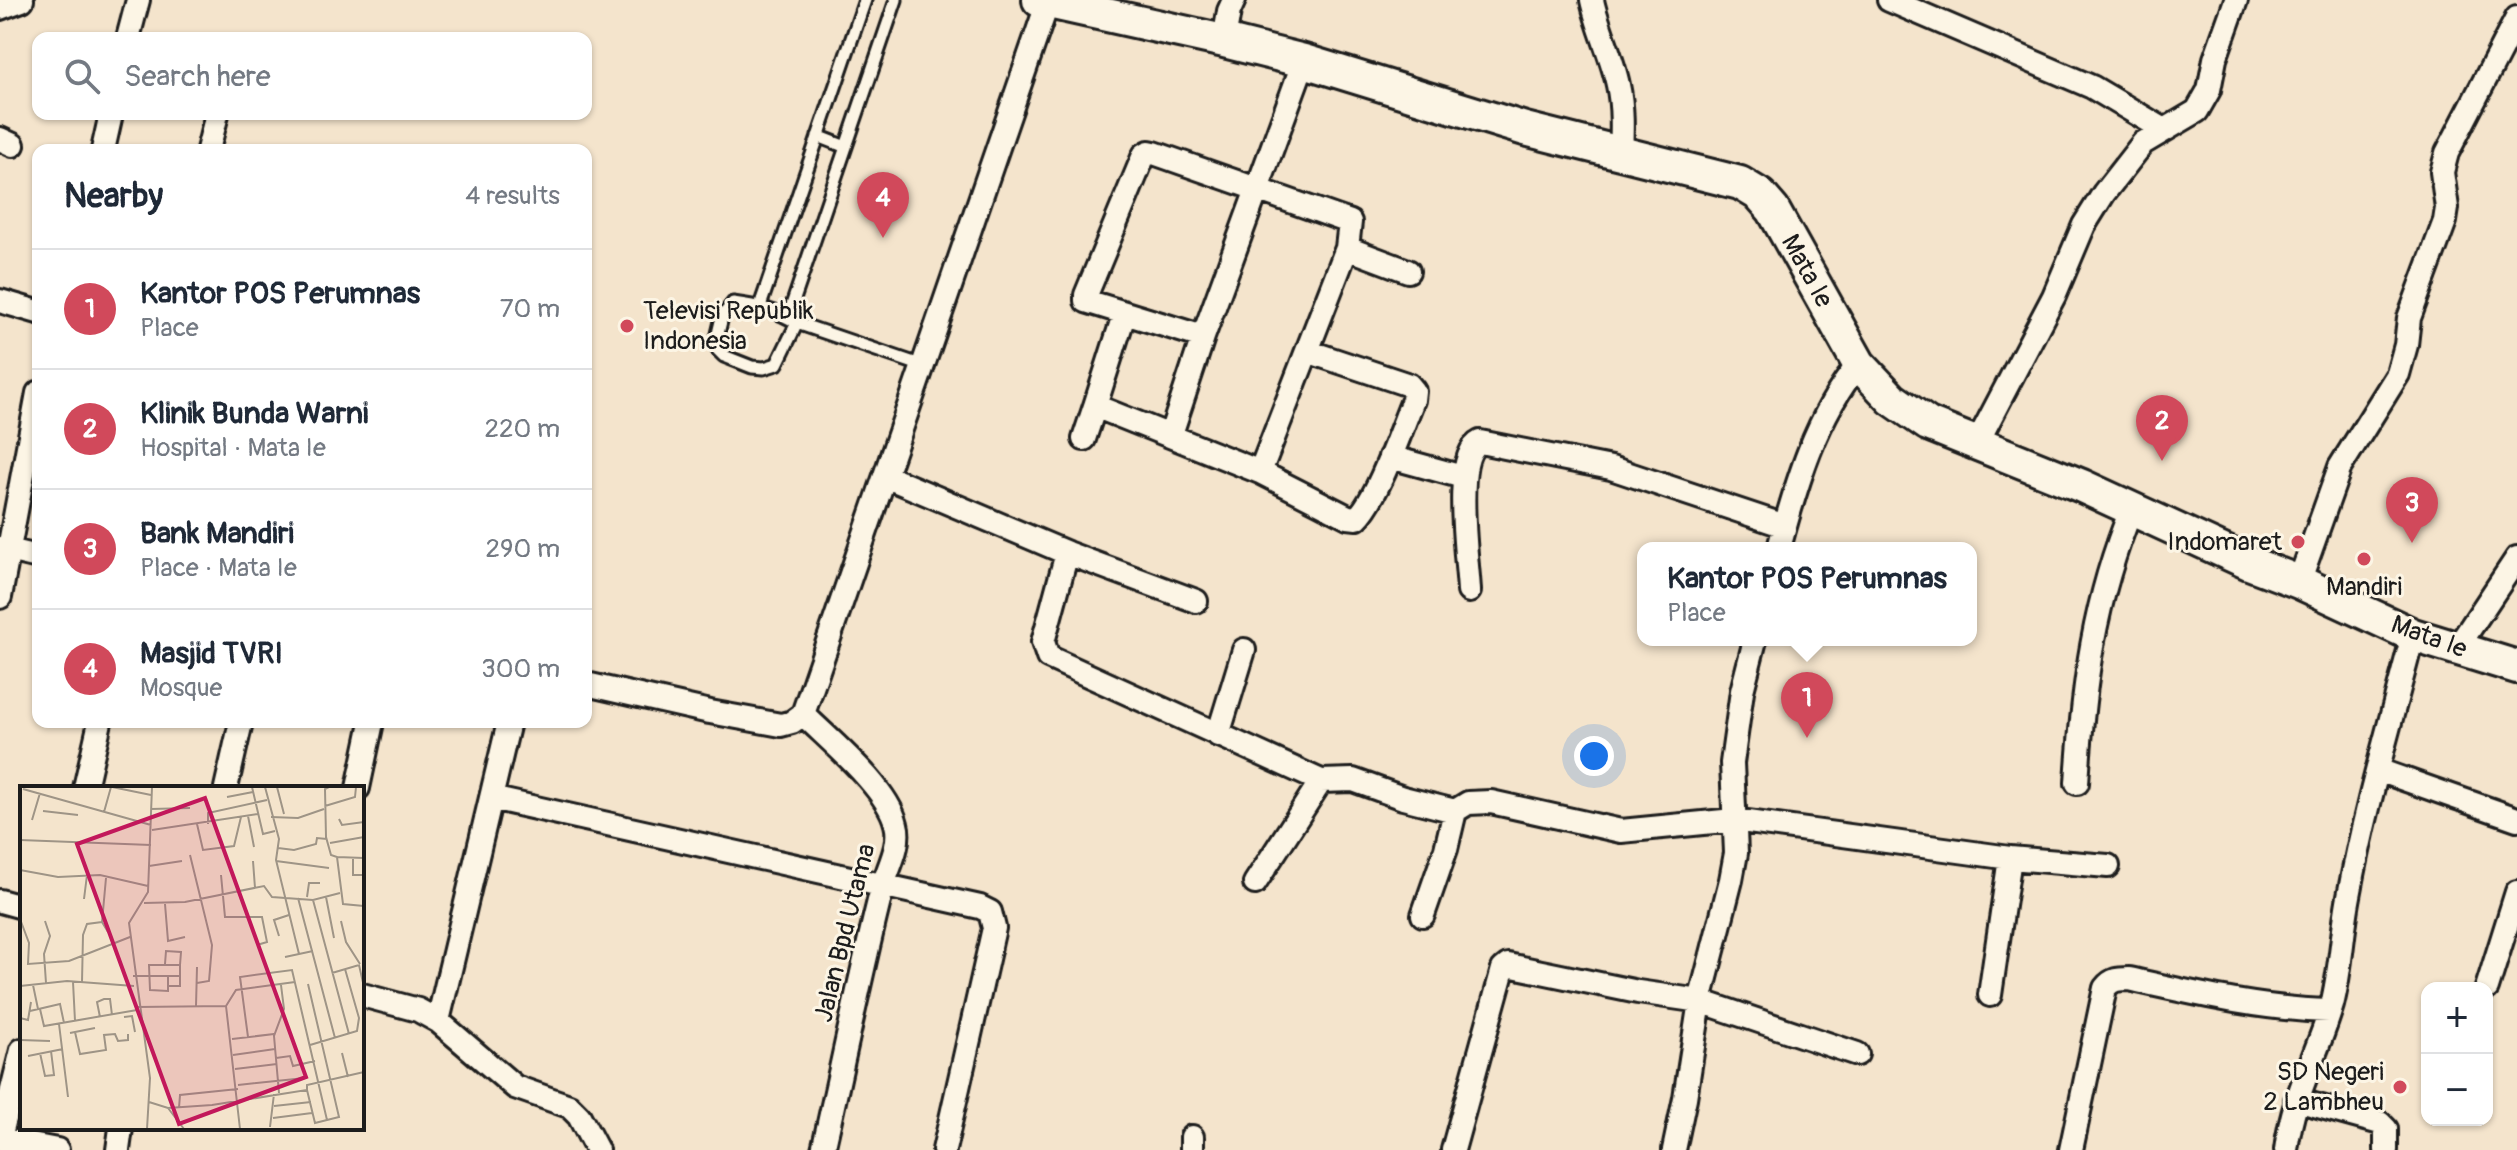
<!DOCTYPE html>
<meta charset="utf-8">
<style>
body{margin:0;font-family:Pangolin,sans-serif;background:#f2f2f3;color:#1f2937}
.controls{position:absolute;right:24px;bottom:24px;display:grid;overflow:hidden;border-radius:16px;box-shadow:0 2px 6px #0004}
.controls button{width:72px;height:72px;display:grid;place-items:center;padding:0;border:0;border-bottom:2px solid #e0e1e3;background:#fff;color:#1f2937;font:40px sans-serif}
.you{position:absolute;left:1594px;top:756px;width:28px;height:28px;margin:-20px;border:6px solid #fff;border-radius:50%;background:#1a73e8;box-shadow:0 0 0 12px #1a73e833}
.badge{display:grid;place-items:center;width:52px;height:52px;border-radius:50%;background:#d1495b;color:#fff;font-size:26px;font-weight:700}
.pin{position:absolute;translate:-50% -66px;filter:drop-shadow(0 2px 4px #0008)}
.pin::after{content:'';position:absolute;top:42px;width:28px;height:24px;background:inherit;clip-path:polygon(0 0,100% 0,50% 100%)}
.popup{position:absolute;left:1637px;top:542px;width:340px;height:104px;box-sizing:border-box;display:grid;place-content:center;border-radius:16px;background:#fff;filter:drop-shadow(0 2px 6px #0005);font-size:26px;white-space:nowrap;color:#747a83}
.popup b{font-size:30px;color:#1f2937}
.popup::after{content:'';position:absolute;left:50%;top:100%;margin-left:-16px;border:16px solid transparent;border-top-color:#fff}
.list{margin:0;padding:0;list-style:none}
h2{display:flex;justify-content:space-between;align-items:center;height:104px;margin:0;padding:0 32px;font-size:34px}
h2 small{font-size:26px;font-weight:400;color:#747a83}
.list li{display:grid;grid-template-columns:52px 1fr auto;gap:24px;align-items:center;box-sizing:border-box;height:120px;padding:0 32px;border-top:2px solid #e0e1e3}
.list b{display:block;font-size:30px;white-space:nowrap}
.list p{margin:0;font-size:26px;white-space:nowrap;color:#747a83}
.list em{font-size:26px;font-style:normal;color:#747a83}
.icon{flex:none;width:44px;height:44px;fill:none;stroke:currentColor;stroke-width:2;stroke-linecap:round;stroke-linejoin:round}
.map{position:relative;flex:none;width:2517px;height:1150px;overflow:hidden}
.search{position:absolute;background:#fff;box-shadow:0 2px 6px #0004;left:32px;top:32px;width:560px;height:88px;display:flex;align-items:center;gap:20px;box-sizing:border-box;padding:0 28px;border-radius:16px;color:#747a83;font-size:30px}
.panel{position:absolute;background:#fff;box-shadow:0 2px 6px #0004;left:32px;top:144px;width:560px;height:584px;border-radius:16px}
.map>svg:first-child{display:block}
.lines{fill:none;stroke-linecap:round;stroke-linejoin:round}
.lane-casing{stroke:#1c1c1c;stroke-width:17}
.street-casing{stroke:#1c1c1c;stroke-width:28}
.secondary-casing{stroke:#1c1c1c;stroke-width:38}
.lane{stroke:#fcf5e5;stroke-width:11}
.street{stroke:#fcf5e5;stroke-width:22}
.secondary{stroke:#fcf5e5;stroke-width:32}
.poi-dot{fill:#d1495b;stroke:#fcf5e5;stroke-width:3}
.labels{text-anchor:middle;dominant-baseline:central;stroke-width:6;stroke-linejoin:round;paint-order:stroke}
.street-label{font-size:26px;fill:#1c1c1c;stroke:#fcf5e5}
.poi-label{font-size:26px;fill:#1c1c1c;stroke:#fcf5e5;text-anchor:end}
.inset-road{fill:none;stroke:#9e9486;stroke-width:2}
.view{fill:#c2185b;fill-opacity:0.15;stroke:#c2185b;stroke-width:4}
.inset-edge{fill:none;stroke:#1c1c1c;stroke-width:4}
</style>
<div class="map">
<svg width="2517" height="1150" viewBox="0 0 2517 1150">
<rect width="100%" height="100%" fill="#f4e4cc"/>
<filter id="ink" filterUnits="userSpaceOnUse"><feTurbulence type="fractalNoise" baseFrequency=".0125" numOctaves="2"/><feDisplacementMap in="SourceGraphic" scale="16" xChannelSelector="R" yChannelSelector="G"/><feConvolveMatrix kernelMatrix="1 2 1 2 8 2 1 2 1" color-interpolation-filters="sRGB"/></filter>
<g filter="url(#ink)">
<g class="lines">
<g class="lane-casing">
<path id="lane" d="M818 136 846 147
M760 306 865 0
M788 317 896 0
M797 323 777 364 764 368 752 367 724 356 718 350 716 342 722 317 733 303C756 306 777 310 797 323L923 366"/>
</g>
<g class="street-casing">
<path id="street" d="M1592 0C1598 29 1612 56 1618 85 1623 107 1622 132 1621 154
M1889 0 2092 87 2163 129
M0 8 22 0
M128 38 138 0
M1224 41 1229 11 1234 0
M0 139 13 145
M103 150 111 114
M208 150 217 114
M1347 248 1408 271
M0 301 38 312
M1124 315 1095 406 1260 472 1347 248 1350 222 1154 153 1149 152 1144 155 1086 295V301L1203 337
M1171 434 1203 337 1304 61
M1084 439 1095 406
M1977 443 2054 296 2084 225 2104 193 2143 143 2197 111 2209 90 2215 59 2236 0
M1390 457 1463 477
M1260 472 1348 517 1357 518C1378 498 1401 429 1413 400L1414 391 1409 385 1307 351
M885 476 1067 553 1196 601
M0 548 38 557
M1779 548C1796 485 1816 415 1859 364
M1067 553 1043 642 1048 657 1321 781 1353 780 1403 798 1455 811 1468 803 1491 802 1621 831 1734 820 2010 858 2108 866
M2299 582 2340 467 2398 374 2406 345 2409 318 2445 221 2447 208 2442 172 2447 153 2517 18
M1469 591C1468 562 1451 456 1480 442L1611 468 1785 526
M0 597 38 393
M2457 648 2517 558
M586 684 710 712 781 725 792 722 803 714 1048 2
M803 714C830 741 887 787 896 824 902 845 887 869 882 889 860 975 843 1063 823 1150
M1218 735 1244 650
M2378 770 2517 819
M2077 783C2083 685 2094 600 2132 508
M85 788 100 722
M226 788 241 722
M358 788 372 722
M491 798 980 907 990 912 994 928 944 1150
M1255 883 1321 781
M0 901 22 907
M1423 915 1446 849 1455 811
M2487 988 2517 892
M362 995 418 1010 438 1021 515 1087 569 1106 579 1116 597 1150
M1990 995 2010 858
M438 1021 509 722
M2296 1100 2380 1123 2386 1129V1150
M0 1138 22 1050
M0 1139 57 1150
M118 1150 121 1128
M1192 1150V1137
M1453 1150 1503 969 1508 965 1638 992 1700 1001 1857 1054
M1674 1150 1685 1098 1700 1001 1731 880 1736 853 1732 763 1742 691 1755 640
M2071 1150 2105 988C2112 979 2118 979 2129 979 2197 994 2260 1009 2329 1011
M2286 1150C2293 1094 2317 1056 2332 1005 2341 970 2342 932 2349 896 2365 808 2391 721 2413 635"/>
</g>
<g class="secondary-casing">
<path id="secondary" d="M1039 0 1224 41 1304 61 1525 129 1740 183 1760 195 1773 210 1859 364 1892 399 1928 424 2082 486 2249 563 2299 582 2413 635 2517 667"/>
</g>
<use href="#lane" class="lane"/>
<use href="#street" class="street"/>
<use href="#secondary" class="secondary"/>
</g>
</g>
<g class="poi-dot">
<circle cx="627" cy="326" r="8"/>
<circle cx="2298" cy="542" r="8"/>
<circle cx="2364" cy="559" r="8"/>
<circle cx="2400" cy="1087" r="8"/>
</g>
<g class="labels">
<g class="street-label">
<text transform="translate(1807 271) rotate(61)">Mata Ie</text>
<text transform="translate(2429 637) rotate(20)">Mata Ie</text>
<text transform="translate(845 933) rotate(-76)">Jalan Bpd Utama</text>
</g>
<g class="poi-label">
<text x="643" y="311" text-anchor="start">Televisi Republik<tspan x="643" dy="30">Indonesia</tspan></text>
<text x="2282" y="542">Indomaret</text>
<text x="2364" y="587" text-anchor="middle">Mandiri</text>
<text x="2384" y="1072">SD Negeri<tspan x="2384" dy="30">2 Lambheu</tspan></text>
</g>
</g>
<g transform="translate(20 786)">
<rect width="344" height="344" fill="#f4e4cc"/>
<path class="inset-road" d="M92 1 131 9M232 1 243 48 255 45M245 1 259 53 256 74 279 168M257 1 264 28M309 1 305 3 306 51 311 69 317 71 323 118 344 120M3 3 131 39M207 11 233 6M305 20 335 11 336 1M131 23 170 22M23 25 58 29M84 26 91 1M228 30 234 61M251 31 278 32 304 23M319 33 322 39 344 36M12 34 20 7M177 38 183 64 214 60 221 31M188 38V27L247 14M132 44 238 28M0 54 131 59M310 57 344 51M258 62 274 64 296 58 297 52 307 53M170 69 192 159 189 195 177 197M317 71 344 72M333 72V89H344M233 75 235 102M256 75 309 82M129 80 162 75M0 84 38 91 80 89 128 100M201 89 205 131H242L247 156 237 159M86 92 82 136 88 146M287 111 289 97H300M306 111 314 152M278 112 315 252M64 113 67 89M293 114 329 248M124 117 165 116 244 100 252 111 293 114 320 107M145 118 148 155 165 151M0 133 9 157 8 178 49 175 110 151M25 135 30 150 24 168 26 197M321 135 326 156 340 178M259 150 254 134 269 129M265 171 293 165M145 178 146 165 161 166 160 179M312 187 339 179 344 201M113 190H160M148 190V205L130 204 129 179H160V200H148M53 196 55 235M62 196 63 149 67 138 82 136M13 199 18 223M0 200 47 195 114 200M176 220 177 181M206 220 220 343M206 220 216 204 275 196M117 221 206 220M20 223 24 240 117 224M10 225 40 218 44 237M80 231 77 216 84 213H90L92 229M104 231 112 230 115 246M0 232 8 234 11 216M39 238 48 311M55 246 60 268 86 264 84 249 95 248 98 255 108 254V248M50 247 75 242M228 251 220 191 272 184 307 334M212 253 254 248M0 254 30 255M290 259 337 245 339 232 325 183M20 267 25 290 34 289 31 265M322 267 328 291M213 269 255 263M8 270 43 263M256 272 270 270 273 280 295 275M215 283 257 278M218 299 285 292M287 304 295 337 319 331 288 198M259 307 254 250 264 223 261 199M129 316 148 322 192 319 287 304V299L344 286M254 320 291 316M148 322 164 343M159 322 160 309 218 303M253 332 292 327M250 341 254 308M127 343 130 292 109 137 128 106 132 1"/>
<path class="view" d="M185 12 286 291 159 338 57 58Z"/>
<rect width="344" height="344" class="inset-edge"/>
</g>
</svg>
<div class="controls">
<button>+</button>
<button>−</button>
</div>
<div class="you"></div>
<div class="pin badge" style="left:1807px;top:738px">1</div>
<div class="popup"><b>Kantor POS Perumnas</b>Place</div>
<div class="pin badge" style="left:2162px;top:461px">2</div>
<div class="pin badge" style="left:2412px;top:543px">3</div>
<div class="pin badge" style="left:883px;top:238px">4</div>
<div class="search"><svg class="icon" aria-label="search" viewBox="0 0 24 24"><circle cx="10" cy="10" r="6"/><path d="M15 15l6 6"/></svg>Search here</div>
<section class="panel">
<h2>Nearby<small>4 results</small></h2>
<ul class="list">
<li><span class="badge">1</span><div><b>Kantor POS Perumnas</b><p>Place</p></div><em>70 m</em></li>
<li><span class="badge">2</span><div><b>Klinik Bunda Warni</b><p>Hospital · Mata Ie</p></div><em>220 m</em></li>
<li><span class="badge">3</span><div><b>Bank Mandiri</b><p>Place · Mata Ie</p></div><em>290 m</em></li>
<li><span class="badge">4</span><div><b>Masjid TVRI</b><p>Mosque</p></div><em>300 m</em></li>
</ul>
</section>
</div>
